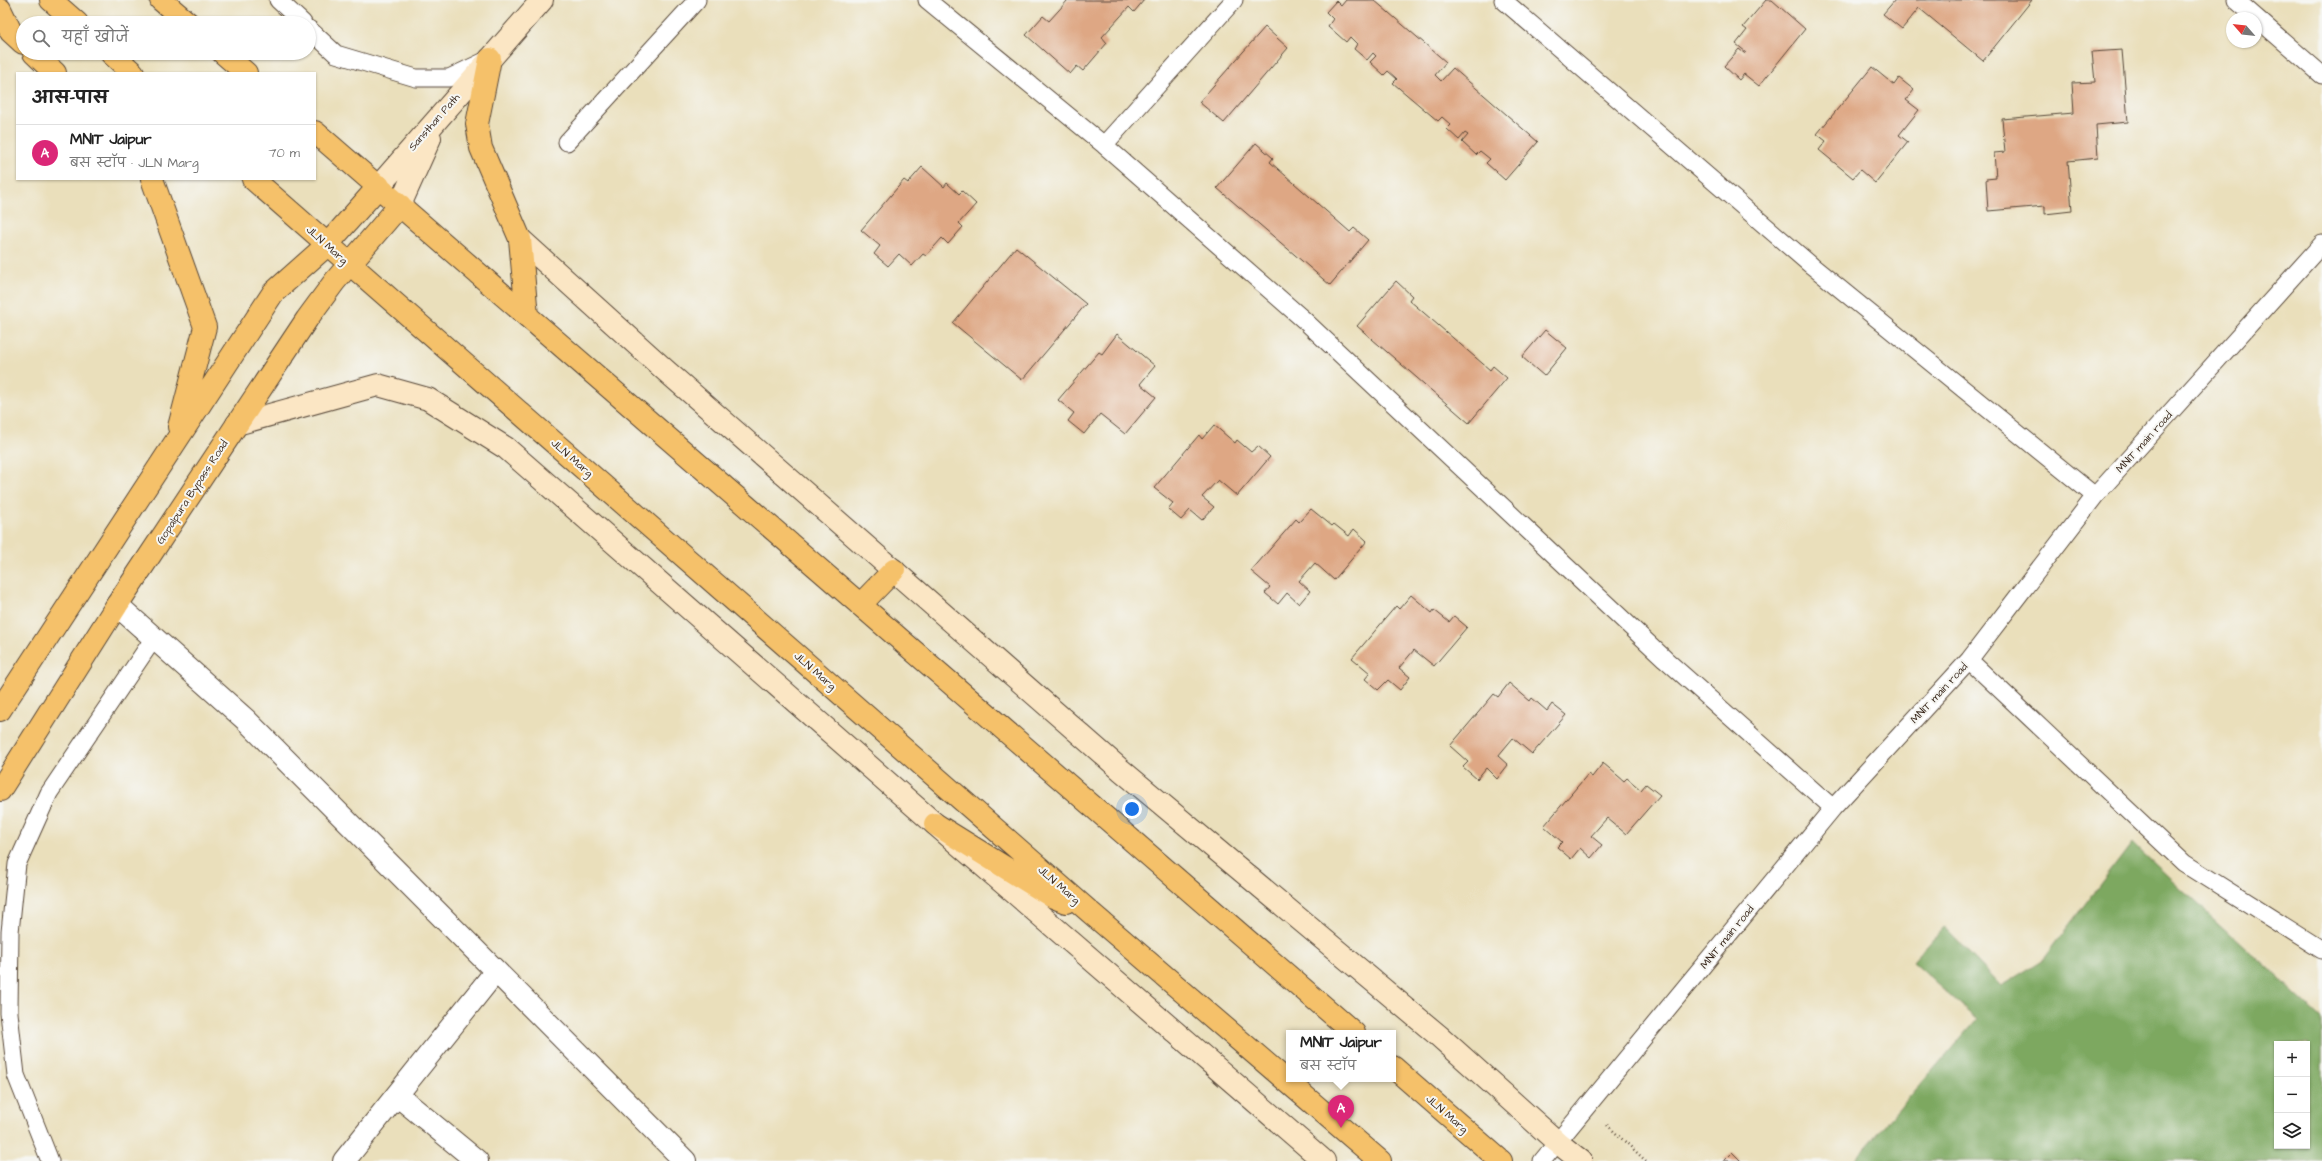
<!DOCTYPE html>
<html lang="hi">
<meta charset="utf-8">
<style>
body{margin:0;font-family:"Architects Daughter","Playpen Sans Deva",sans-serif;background:#f6f6f6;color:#222}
.controls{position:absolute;right:12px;bottom:12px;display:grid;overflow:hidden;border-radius:0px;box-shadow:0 1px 3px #0004}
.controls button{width:36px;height:36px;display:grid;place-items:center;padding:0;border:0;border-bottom:1px solid #e0e0e0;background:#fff;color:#222;font:20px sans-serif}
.compass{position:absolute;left:2226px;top:12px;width:36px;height:36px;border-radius:50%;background:#fff;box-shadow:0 1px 3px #0004;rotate:298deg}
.you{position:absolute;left:1132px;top:809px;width:14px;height:14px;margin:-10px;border:3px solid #fff;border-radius:50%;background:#1a73e8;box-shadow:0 0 0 6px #1a73e833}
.badge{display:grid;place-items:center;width:26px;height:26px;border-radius:50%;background:#db2777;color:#fff;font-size:13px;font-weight:700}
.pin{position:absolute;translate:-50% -33px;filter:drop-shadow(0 1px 2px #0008)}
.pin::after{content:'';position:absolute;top:21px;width:14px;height:12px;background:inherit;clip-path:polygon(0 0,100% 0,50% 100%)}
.popup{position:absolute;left:1286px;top:1030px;width:110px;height:52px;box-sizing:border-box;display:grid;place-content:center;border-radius:0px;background:#fff;filter:drop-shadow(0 1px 3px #0005);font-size:13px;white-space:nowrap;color:#767676}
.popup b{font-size:15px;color:#222}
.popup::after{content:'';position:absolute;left:50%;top:100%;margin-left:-8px;border:8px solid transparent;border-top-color:#fff}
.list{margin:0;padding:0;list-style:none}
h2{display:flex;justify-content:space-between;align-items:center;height:52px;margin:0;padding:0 16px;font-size:17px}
h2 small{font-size:13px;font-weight:400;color:#767676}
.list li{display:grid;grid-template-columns:26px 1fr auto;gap:12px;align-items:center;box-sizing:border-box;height:56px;padding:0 16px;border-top:1px solid #e0e0e0}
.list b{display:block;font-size:15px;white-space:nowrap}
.list p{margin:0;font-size:13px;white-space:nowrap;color:#767676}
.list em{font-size:13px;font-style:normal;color:#767676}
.icon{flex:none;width:22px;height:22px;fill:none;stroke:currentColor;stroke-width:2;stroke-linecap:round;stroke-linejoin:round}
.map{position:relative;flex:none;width:2322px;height:1161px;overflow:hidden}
.search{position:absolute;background:#fff;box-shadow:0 1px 3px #0004;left:16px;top:16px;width:300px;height:44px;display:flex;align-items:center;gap:10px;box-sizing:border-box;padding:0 14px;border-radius:22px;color:#767676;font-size:15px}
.panel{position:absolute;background:#fff;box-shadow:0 1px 3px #0004;left:16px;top:72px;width:300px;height:108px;border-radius:0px}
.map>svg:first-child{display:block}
.forest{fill:#7da860;stroke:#5c693f;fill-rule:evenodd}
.building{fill:#dea784}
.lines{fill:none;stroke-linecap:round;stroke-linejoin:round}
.lane-casing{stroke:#554536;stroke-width:19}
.street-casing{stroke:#554536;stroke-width:24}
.secondary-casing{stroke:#554536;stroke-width:24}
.primary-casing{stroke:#554536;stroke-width:24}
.path{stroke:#554536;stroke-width:2.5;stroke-dasharray:1 3;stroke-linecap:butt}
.lane{stroke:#fff;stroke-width:17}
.street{stroke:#fff;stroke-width:22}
.secondary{stroke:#fbe6c4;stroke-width:22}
.primary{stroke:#f5c16b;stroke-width:22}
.labels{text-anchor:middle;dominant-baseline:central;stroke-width:4;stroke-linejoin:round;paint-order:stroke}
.street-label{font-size:11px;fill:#3b2a1e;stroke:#f6f6f2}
</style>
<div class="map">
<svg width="2322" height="1161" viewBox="0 0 2322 1161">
<rect width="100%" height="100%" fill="#f6f6f2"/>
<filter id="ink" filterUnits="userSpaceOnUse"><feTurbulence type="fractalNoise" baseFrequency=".025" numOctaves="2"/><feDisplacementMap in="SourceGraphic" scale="8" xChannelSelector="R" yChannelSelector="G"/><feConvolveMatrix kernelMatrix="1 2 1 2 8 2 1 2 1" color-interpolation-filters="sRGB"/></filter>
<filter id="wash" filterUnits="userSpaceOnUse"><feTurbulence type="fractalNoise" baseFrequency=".012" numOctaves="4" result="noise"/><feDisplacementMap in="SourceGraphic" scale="16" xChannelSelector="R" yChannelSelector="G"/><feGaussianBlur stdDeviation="0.9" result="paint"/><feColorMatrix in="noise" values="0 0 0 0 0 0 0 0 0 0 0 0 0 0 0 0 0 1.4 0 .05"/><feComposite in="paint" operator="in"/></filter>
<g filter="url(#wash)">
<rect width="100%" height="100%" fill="#eadfbb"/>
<path class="forest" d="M2132 843 2322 1018V1161H1854L1977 1019 1913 962 1944 927 2001 986 2044 959ZM2277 1044H2307V1146H2277Z"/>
<g id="blocks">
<path class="building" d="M1068 0H1144L1134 12 1129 7 1102 37 1107 43 1083 71 1077 66 1070 74 1026 35 1043 16 1049 21Z
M1346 0H1374L1446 62 1435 75 1441 81 1453 68 1538 142 1505 180 1486 163 1490 159 1480 151 1476 155 1462 142 1468 135 1465 133 1459 140 1447 129 1451 125 1442 117 1438 121 1393 83 1397 79 1388 71 1384 75 1370 62 1376 56 1373 53 1367 60 1354 49 1357 44 1350 37 1346 42 1328 26 1333 19 1326 12 1336 1 1341 6Z
M1766 0H1772L1805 29 1759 86 1744 74 1739 80 1724 66 1739 49 1744 53 1746 52 1736 44 1747 30 1743 27Z
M1895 0H2032L1983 61 1919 8 1902 29 1883 14Z
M1265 27 1288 48 1224 123 1199 102Z
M2122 50 2128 122 2096 125 2098 158 2068 161 2072 211 2045 214V206L1988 211 1986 179 1996 178 1994 153 2005 152 2002 119 2074 113 2072 83 2095 82 2092 52Z
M1872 67 1894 85 1899 78 1914 90 1906 100 1919 110 1899 135 1908 142 1875 183 1860 170 1853 178 1819 150 1826 141 1817 134Z
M1256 143 1273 158 1270 162 1350 232 1354 228 1368 240 1330 285 1217 188Z
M922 167 944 187 947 183 959 194 962 191 976 204 959 223 963 227 948 244 942 238 926 256 923 254 912 266 899 254 888 266 874 254 880 246 861 230 904 180 908 183Z
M1016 247 1086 304 1022 380 953 323Z
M1396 281 1412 296 1409 300 1490 370 1493 366 1507 378 1469 423 1357 326Z
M1545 330 1567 348 1544 376 1522 357Z
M1117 334 1155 366 1140 384 1156 397 1125 434 1100 414 1084 434 1068 421 1074 413 1058 400 1099 352 1102 354Z
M1214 425 1235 443 1237 440 1251 452 1258 446 1270 457 1237 496 1218 480 1202 497 1214 507 1202 520 1190 510 1181 520 1168 509 1173 503 1154 488 1199 435 1202 439Z
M1311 509 1332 526 1334 524 1349 536 1354 529 1367 541 1334 580 1315 563 1299 581 1310 591 1299 604 1287 593 1278 604 1265 593 1270 587 1251 571 1296 519 1299 522Z
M1411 595 1432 613 1434 610 1449 622 1454 616 1467 627 1434 666 1414 650 1399 668 1410 677 1400 690 1388 680 1378 690 1365 679 1370 673 1352 658 1396 606 1399 609Z
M1509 683 1530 701 1532 698 1547 711 1552 704 1566 715 1532 754 1513 738 1498 756 1508 765 1497 779 1486 768 1477 779 1463 767 1468 762 1450 746 1494 694 1498 697Z
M1603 763 1624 781 1627 778 1641 790 1646 784 1660 795 1626 834 1607 818 1591 836 1602 845 1591 858 1580 848 1571 859 1557 847 1562 842 1544 826 1588 774 1592 777Z
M1732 1152 1741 1161H1723Z"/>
</g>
</g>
<g filter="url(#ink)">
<use href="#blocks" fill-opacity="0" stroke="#554536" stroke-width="1"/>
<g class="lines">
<g class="lane-casing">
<path id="lane" d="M278 0 303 23
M927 0 1104 145 1304 320 1665 659 1833 808
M1503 0 1812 266 2095 496
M2236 0 2322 75
M309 29 336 54 416 78H449L487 60
M567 142 697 0
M1104 145 1234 0
M1969 660 2184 863 2322 950
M50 1161 16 1075 9 1013 10 932 17 864 49 793 154 638
M1542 1161 1833 808 1969 660 2095 496 2322 244"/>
</g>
<g class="street-casing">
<path id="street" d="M117 605 246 720 685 1161
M397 1095 477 1161
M344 1161 496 971"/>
</g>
<g class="secondary-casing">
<path id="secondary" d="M379 186 542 0
M400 205 430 138
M520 239 665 370 1121 770 1439 1036 1557 1142 1581 1161
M237 424 378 385 428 399 506 448 935 824 1324 1161"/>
</g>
<g class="primary-casing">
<path id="primary" d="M51 0 77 23
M161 0 188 23
M0 9 11 32 23 43
M34 53 55 73
M111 53 133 73
M223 53 246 73
M490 59 477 124 481 148 520 239 527 316
M315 132 1354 1033
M152 179 205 327 179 427
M253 179 1091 913 1380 1161
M860 605 894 570
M0 710 273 293 327 245 379 186
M0 790 117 605 307 319 335 281 400 205
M935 824 1051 896 1066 902
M1393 1067 1501 1161"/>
</g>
<path class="path" d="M1607 1125 1646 1161"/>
<use href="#lane" class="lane"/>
<use href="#street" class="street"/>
<use href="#secondary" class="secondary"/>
<use href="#primary" class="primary"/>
</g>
</g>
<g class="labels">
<g class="street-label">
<text transform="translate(434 122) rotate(-49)">Sansthan Path</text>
<text transform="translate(327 245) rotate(42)">JLN Marg</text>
<text transform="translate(2144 442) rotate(-48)">MNIT main road</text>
<text transform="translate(572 458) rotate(41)">JLN Marg</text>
<text transform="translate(192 492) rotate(-57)">Gopalpura Bypass Road</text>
<text transform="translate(815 671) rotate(41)">JLN Marg</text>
<text transform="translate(1939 693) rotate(-47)">MNIT main road</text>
<text transform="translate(1059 885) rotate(41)">JLN Marg</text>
<text transform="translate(1727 937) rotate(-51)">MNIT main road</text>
<text transform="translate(1447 1114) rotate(41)">JLN Marg</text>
</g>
</g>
</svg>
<div class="controls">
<button>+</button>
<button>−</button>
<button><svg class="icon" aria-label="layers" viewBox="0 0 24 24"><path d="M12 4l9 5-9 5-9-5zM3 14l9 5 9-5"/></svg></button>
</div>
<svg class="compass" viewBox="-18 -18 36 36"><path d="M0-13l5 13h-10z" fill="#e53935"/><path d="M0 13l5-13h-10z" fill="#767676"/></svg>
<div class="you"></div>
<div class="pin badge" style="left:1341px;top:1128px">A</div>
<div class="popup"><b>MNIT Jaipur</b>बस स्टॉप</div>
<div class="search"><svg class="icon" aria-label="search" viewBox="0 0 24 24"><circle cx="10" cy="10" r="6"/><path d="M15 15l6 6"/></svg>यहाँ खोजें</div>
<section class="panel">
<h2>आस-पास<small></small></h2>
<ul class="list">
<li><span class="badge">A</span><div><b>MNIT Jaipur</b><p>बस स्टॉप · JLN Marg</p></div><em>70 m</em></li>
</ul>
</section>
</div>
